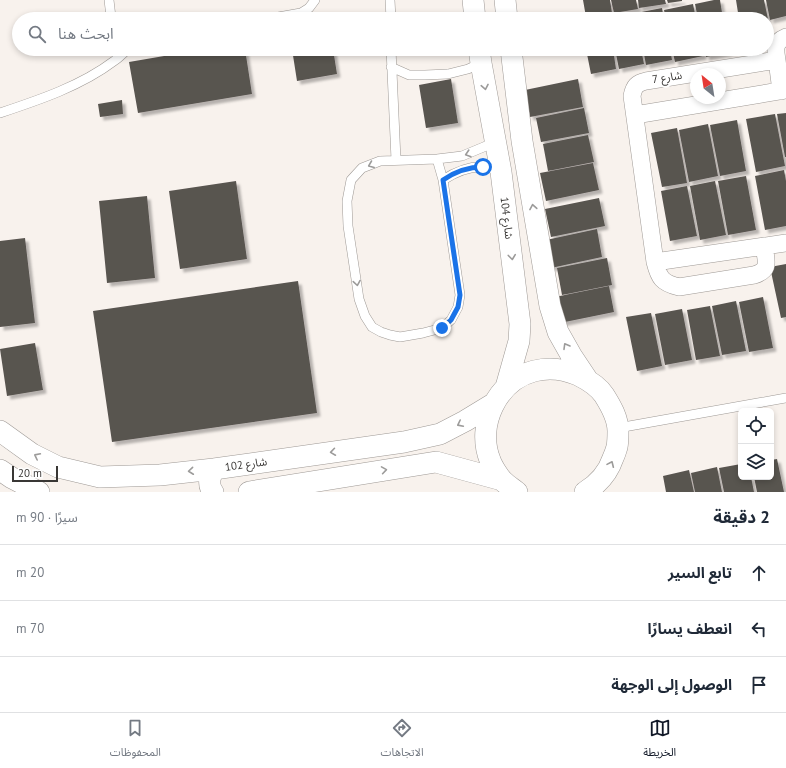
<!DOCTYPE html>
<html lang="ar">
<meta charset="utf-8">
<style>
body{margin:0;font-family:"PT Sans","Noto Sans Arabic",sans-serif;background:#f6f6f7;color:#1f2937;direction:rtl}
.controls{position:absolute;right:12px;bottom:12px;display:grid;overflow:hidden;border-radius:6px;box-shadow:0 2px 6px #0003}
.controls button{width:36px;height:36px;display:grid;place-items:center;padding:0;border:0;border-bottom:1px solid #e0e1e3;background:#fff;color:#1f2937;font:20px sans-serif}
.compass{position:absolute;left:690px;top:68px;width:36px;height:36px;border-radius:50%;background:#fff;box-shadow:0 2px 6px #0003;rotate:330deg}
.scale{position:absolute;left:12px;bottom:10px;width:46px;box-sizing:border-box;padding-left:4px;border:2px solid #393735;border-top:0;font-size:11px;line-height:14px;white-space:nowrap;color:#393735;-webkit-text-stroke:3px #fff;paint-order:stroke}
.stop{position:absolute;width:12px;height:12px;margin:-9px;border:3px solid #1a73e8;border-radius:50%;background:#fff}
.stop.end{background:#1a73e8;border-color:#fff;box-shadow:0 1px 4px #0008}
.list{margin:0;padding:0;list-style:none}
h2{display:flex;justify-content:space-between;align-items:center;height:52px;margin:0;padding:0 16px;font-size:17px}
h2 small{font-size:13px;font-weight:400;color:#747a83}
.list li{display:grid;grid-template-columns:26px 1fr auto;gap:12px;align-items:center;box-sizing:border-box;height:56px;padding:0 16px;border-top:1px solid #e0e1e3}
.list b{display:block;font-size:15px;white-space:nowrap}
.list em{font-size:13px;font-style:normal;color:#747a83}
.icon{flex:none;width:22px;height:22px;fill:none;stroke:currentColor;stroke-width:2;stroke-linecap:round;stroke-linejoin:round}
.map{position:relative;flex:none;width:786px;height:492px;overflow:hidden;direction:ltr}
.search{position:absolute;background:#fff;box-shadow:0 2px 6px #0003;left:12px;right:12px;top:12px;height:44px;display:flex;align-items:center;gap:10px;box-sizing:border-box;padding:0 14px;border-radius:22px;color:#747a83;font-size:15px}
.sheet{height:220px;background:#fff}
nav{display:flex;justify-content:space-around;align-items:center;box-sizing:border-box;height:56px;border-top:1px solid #e0e1e3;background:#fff;font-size:11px;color:#747a83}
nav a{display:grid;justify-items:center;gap:2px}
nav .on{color:#111827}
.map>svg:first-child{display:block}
.building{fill:#595450;filter:url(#shadow)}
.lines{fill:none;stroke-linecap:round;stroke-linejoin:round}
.service-casing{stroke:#9e9995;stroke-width:10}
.minor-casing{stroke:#9e9995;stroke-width:18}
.tertiary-casing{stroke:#9e9995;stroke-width:22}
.service{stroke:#fff;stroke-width:9}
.minor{stroke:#fff;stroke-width:17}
.tertiary{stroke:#fff;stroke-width:21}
.oneway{stroke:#9c9b9a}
.route{stroke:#1a73e8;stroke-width:5}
.labels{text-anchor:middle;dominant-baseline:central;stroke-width:4;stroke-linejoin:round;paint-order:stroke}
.street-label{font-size:11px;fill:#393735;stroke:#fff}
</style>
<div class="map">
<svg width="786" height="492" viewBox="0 0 786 492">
<defs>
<filter id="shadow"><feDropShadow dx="3.5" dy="3.5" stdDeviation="1" flood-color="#0004"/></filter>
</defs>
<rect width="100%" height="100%" fill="#f8f2ed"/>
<path class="building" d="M583 0H610L612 13 586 17Z
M611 0H636L638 9 614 13Z
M638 0H665L666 4 639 8Z
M667 0H682V1L668 3Z
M714 0H720L723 19H698L695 4Z
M736 0H764L768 19H739Z
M766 0H786V16L770 20Z
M693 4 696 19H666L664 10Z
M662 8 664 19H637L636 13Z
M634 12 635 19H609L608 17Z
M205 49H245L252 94 138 113 129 62Z
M292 49H333L337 74 297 81Z
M586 49H613L616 69 591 74Z
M615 49H641L644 64 619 69Z
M643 49H670L672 60 646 65Z
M672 49H702L703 56 675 62Z
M704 49H729L730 52 706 57Z
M451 79 458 123 426 128 419 85Z
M578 79 583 107 530 117 525 90Z
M122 100 123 114 100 117 98 104Z
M584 108 589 133 541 142 536 118Z
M786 113V157H785L777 114Z
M775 114 785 166 756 172 746 119Z
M737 120 746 171 720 176 710 125Z
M708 124 718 176 689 182 679 130Z
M677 128 687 183 662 187 651 133Z
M588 135 594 162 548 171 543 144Z
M593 163 599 190 546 201 540 173Z
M784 170 786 181V226L765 230 755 176Z
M746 176 756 230 728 235 718 181Z
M236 181 247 259 180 269 169 191Z
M715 181 726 235 700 240 690 186Z
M687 186 697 236 670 241 661 191Z
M147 196 155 278 107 283 99 201Z
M599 198 605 226 551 237 545 209Z
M597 229 602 257 551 268 546 240Z
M25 238 35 323 0 327V241Z
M607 258 612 285 562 295 557 268Z
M786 264V317L781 318 770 267Z
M298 281 317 413 112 442 93 311Z
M609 286 614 312 560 323 555 297Z
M763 297 773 348 749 352 739 302Z
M736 301 746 351 722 355 712 306Z
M710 306 720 356 696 360 687 310Z
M682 309 692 360 665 365 655 314Z
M651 313 662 366 637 371 626 317Z
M35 343 43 390 7 396 0 349Z
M777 459 784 492H757L754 477H771V460Z
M741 464V477H751L754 492H724L719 468Z
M717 467 722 492H695L691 473Z
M689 470 694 492H666L663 476Z"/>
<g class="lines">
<g class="service-casing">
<path id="service" d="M109 0 111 17 112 19
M390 0 391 19
M267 19 301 13 309 8 315 0
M391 49 396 160
M391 67 409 75H425L448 74 468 69 481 63
M0 113C39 100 81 86 114 61 119 58 123 53 128 49
M437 159 443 180 460 295 458 307 451 320 442 328 423 333 400 337 390 335 381 332 372 327 365 316 359 299 348 226 347 201 351 180 362 168 380 161 437 159 462 156 486 146 495 140
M443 180C460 169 480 162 500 171
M618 428 786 398"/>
</g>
<g class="minor-casing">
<path id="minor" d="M777 60 781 91
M635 115 786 90
M764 246C766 261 771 270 754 275L679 287C662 283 659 278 655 262L632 96C634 86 637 83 646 81L777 60C775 49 774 42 786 37
M655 262 786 243"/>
</g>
<g class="tertiary-casing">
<path id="tertiary" d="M473 0 475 19
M505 0 507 19
M479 49 481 63 501 172 520 324 519 341 506 387
M511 49 522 141 550 306 558 332 571 355 587 379
M0 431 32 454 58 467 100 477 160 475 214 469 404 442 440 434 465 421 493 404
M0 470 12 478 39 492
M213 492C207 484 210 477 214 469
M249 492 436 462 502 480
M517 492C512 488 507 485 503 481 499 477 492 466 490 460 476 425 497 381 534 371 549 367 564 369 578 375 588 380 598 386 604 395 611 406 618 418 618 431 618 436 618 442 617 447 616 450 615 454 613 458 608 473 598 484 585 492"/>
</g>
<use href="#service" class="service"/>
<use href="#minor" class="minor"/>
<use href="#tertiary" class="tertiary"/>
</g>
<defs><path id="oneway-chevron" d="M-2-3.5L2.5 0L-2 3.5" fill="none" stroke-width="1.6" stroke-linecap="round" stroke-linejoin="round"/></defs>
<g class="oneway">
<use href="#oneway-chevron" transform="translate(485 87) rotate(79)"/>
<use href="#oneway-chevron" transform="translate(468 154) rotate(162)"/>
<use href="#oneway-chevron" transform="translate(371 165) rotate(158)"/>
<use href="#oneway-chevron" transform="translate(533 207) rotate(-100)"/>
<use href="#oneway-chevron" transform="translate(512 257) rotate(83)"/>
<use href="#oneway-chevron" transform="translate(357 283) rotate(81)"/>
<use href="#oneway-chevron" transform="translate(566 346) rotate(-120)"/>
<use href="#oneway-chevron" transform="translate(460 424) rotate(153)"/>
<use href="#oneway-chevron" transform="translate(333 452) rotate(172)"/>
<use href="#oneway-chevron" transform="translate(37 456) rotate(-153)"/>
<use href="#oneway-chevron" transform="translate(611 464) rotate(-66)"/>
<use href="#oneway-chevron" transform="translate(384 470) rotate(-9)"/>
<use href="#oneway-chevron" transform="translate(191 471) rotate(174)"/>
</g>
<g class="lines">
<path class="route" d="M442 328 451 320 458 307 460 295 443 180C456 171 468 167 483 167"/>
</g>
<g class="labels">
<g class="street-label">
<text transform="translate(667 77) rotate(-9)">شارع 7</text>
<text transform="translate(507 218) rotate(83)">شارع 104</text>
<text transform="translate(246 464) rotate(-8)">شارع 102</text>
</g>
</g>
</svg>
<div class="controls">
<button><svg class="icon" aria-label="locate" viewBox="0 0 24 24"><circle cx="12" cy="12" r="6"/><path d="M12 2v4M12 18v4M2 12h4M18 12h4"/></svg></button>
<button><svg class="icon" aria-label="layers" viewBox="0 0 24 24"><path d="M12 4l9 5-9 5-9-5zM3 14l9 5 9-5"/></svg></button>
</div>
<svg class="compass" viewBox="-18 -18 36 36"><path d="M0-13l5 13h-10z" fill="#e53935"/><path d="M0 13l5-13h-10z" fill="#747a83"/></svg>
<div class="scale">20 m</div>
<div class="stop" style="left:483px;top:167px"></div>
<div class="stop end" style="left:442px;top:328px"></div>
<div class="search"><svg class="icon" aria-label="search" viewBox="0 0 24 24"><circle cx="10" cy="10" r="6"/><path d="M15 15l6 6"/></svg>ابحث هنا</div>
</div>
<section class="sheet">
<h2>2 دقيقة<small>سيرًا · 90 m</small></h2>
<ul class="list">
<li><svg class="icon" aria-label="ahead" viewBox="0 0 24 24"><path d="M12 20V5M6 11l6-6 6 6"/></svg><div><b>تابع السير</b></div><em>20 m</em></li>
<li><svg class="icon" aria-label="left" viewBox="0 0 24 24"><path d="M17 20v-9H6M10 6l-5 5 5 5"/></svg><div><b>انعطف يسارًا</b></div><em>70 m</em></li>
<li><svg class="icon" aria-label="arrive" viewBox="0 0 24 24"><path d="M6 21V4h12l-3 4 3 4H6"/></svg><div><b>الوصول إلى الوجهة</b></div></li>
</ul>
</section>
<nav>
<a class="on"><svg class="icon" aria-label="map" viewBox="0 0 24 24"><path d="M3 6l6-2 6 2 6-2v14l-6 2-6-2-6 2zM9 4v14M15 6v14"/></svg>الخريطة</a>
<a><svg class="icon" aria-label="directions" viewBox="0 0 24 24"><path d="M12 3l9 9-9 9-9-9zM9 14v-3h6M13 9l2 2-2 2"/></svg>الاتجاهات</a>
<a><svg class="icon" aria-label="saved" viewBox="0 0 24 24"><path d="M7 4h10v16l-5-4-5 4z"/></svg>المحفوظات</a>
</nav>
